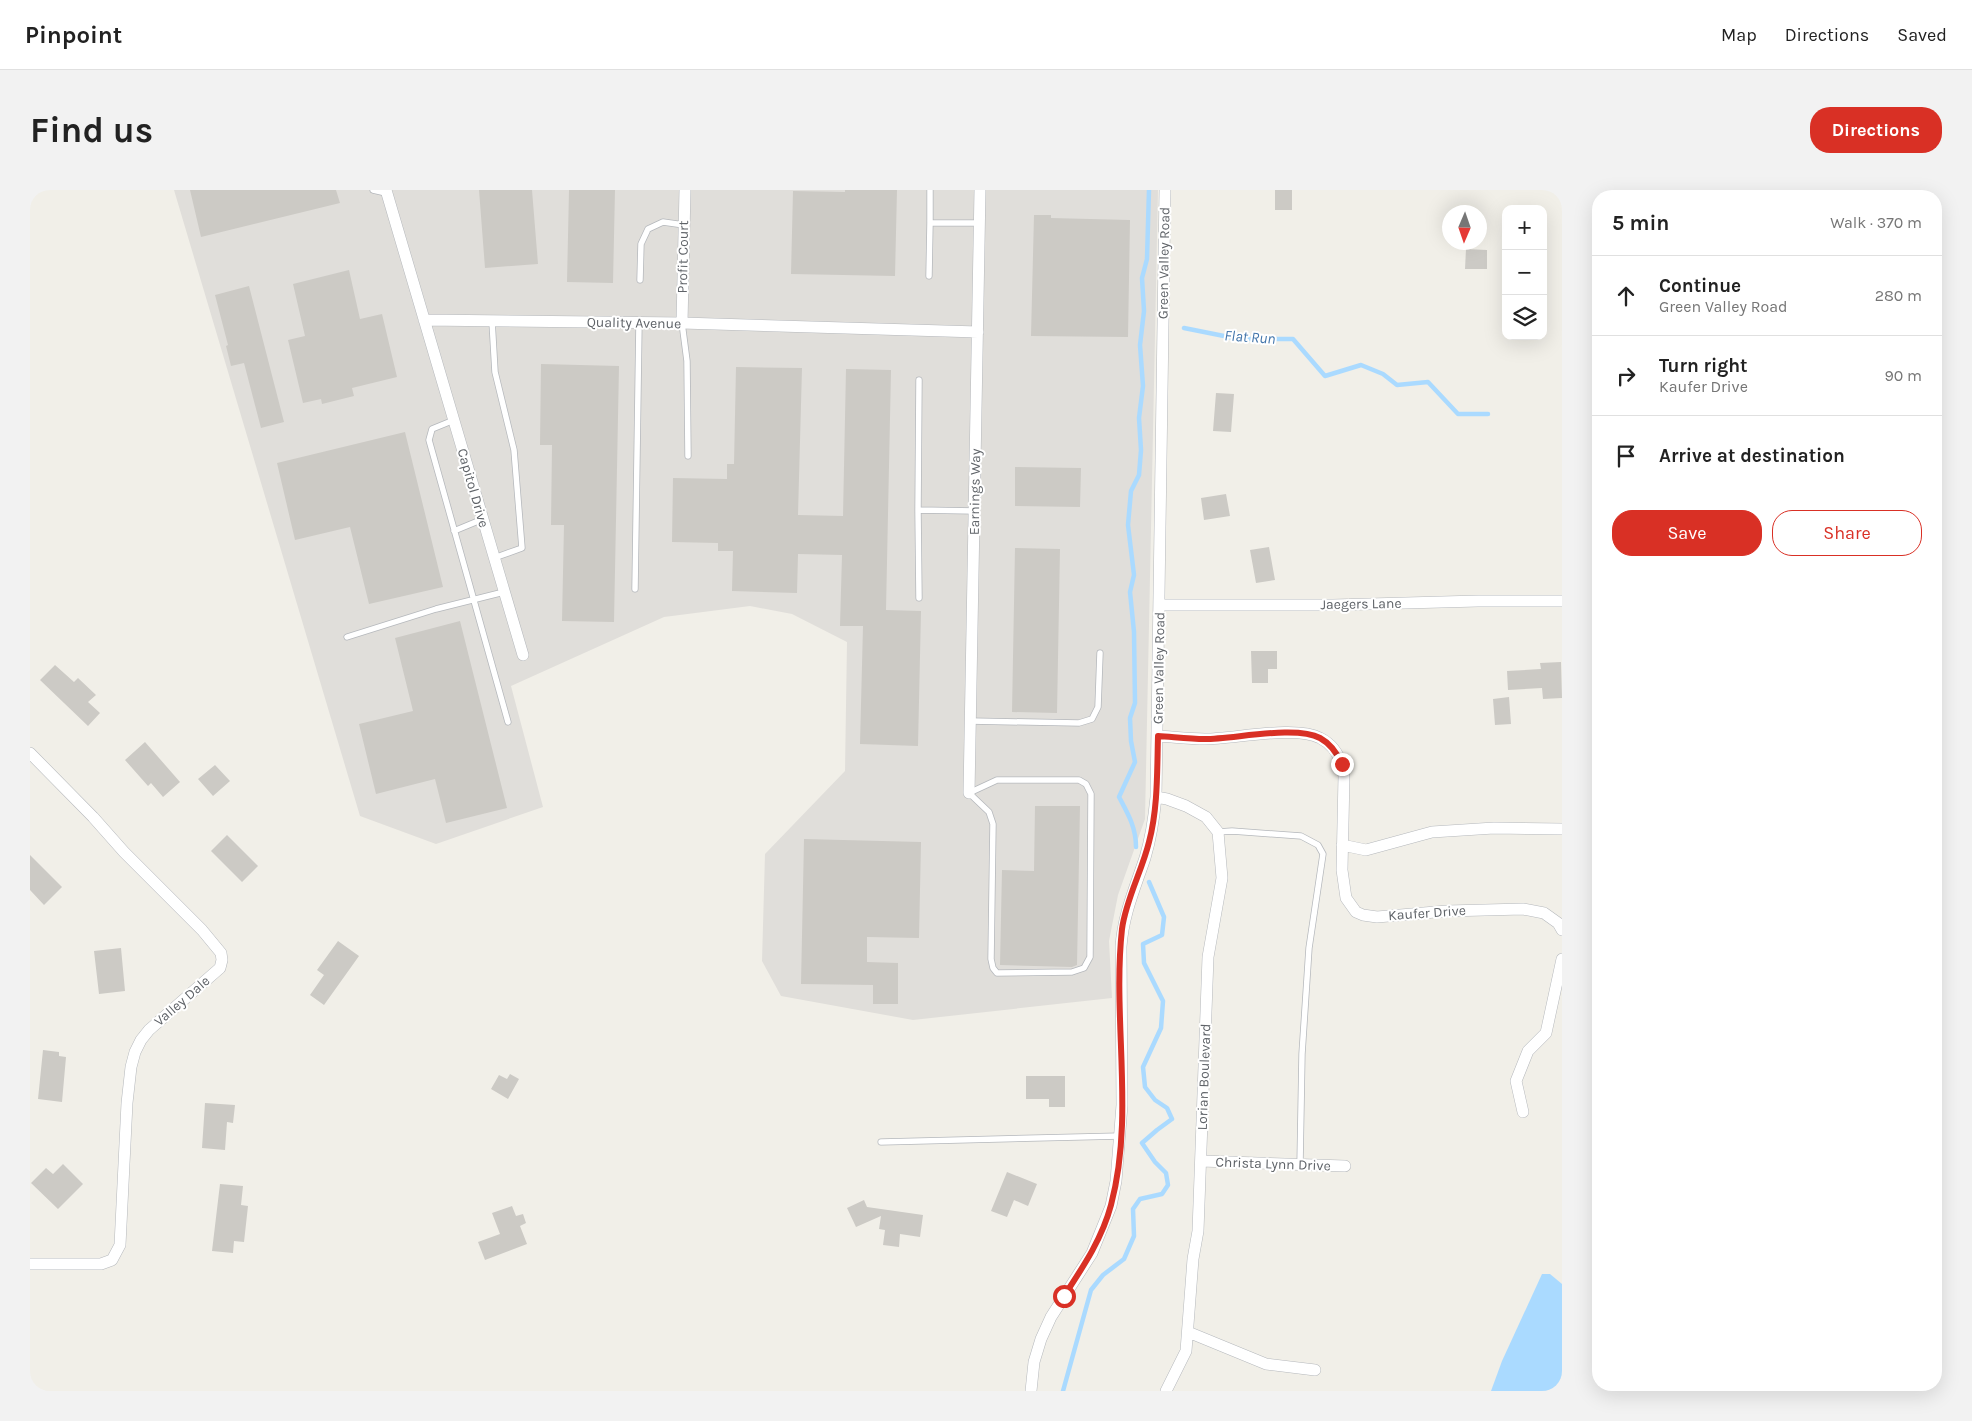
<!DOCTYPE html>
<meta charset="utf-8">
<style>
body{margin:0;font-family:Karla,sans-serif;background:#f2f2f2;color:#222}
.controls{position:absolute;right:15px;top:15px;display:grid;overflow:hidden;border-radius:10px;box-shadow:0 5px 20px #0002}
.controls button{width:45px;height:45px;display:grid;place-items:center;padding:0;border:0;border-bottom:1px solid #e0e0e0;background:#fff;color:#222;font:25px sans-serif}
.compass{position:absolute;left:1412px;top:15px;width:45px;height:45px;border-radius:50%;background:#fff;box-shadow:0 5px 20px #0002;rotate:182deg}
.stop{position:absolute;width:15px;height:15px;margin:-11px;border:4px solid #d93025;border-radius:50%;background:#fff}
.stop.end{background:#d93025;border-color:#fff;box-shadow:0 1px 5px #0008}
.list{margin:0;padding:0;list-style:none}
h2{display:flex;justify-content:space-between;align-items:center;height:65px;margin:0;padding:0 20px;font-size:21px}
h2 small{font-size:16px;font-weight:400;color:#767676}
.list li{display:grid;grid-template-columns:32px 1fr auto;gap:15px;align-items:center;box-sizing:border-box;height:80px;padding:0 20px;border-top:1px solid #e0e0e0}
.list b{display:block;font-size:19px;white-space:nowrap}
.list p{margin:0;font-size:16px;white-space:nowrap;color:#767676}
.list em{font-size:16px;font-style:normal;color:#767676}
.actions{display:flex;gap:10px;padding:15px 20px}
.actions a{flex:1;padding:11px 0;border:1px solid #d93025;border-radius:20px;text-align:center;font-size:18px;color:#d93025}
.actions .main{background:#d93025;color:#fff}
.icon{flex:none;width:28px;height:28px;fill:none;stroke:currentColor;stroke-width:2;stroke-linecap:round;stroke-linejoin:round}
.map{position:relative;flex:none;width:1532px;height:1201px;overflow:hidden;border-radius:20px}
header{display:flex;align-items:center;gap:30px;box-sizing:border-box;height:70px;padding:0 25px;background:#fff;border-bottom:1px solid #e0e0e0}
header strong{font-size:24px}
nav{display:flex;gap:28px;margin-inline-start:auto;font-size:18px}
.intro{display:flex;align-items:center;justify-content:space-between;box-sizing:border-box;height:120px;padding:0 30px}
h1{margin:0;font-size:35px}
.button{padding:12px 22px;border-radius:20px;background:#d93025;color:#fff;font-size:18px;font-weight:700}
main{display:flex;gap:30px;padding:0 30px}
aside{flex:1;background:#fff;border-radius:20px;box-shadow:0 5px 20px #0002}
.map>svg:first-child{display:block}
.industrial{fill:#e0deda}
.water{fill:#aadaff}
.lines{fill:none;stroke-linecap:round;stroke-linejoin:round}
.stream{stroke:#aadaff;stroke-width:4.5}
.building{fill:#cccac5}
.service-casing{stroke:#b5b8bc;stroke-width:7}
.minor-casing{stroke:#b5b8bc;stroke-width:12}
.service{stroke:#fff;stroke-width:5.5}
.minor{stroke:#fff;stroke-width:11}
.route{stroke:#d93025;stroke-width:6}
.labels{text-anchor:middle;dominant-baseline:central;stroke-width:4;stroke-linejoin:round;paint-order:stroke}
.street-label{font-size:14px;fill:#5f6368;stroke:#fff}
.water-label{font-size:15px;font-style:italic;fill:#4174aa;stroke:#fff}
</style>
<header>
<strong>Pinpoint</strong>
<nav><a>Map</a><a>Directions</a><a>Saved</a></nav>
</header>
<div class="intro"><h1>Find us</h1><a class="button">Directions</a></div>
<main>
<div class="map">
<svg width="1532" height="1201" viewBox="0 0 1532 1201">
<rect width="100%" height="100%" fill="#f1efe8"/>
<path class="industrial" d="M144 0H1128L1115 629 1088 705 1079 751 1082 808 883 830 751 806 732 771 735 664 815 581 817 452 762 424 720 416 634 427 481 496 513 617 406 654 330 626Z"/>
<path class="water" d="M1512 1084H1520L1532 1094V1201H1461L1472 1171Z"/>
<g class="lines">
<path class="stream" d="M1154 138 1209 149H1263L1295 186 1331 175 1353 184 1367 195 1398 192 1428 224H1458
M1106 657C1106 637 1098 624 1089 607L1105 572 1101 551 1100 528 1105 513 1104 442 1100 402 1104 385 1098 335 1101 301 1109 285 1111 260 1109 228 1113 196 1110 155 1114 121 1112 88 1117 69 1119 0
M1033 1201 1061 1100 1073 1085 1094 1069 1104 1046 1103 1019 1110 1009 1132 1004 1138 995 1136 983 1125 972 1112 953 1127 940 1142 929 1137 918 1125 910 1115 897 1113 877 1131 838 1133 811 1114 773 1113 754 1132 745 1134 727 1119 692"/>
</g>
<path class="building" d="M160 0H306L310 13 171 47Z
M449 0H502L508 74 455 78Z
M539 0H585L583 93 537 92Z
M815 0H867L865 86 761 84 763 1 815 2Z
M1245 0H1262V20H1245Z
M1004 25H1021V28L1100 30 1098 147 1001 146Z
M1436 59 1457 60V79H1435Z
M319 80 330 129 352 124 367 187 322 198 324 206 292 214 291 209 273 213 258 150 275 146 263 94Z
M219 96 254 232 231 238 214 173 201 176 196 156 198 155 185 105Z
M511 174 589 176 584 432 532 431 534 335H521L522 255H510Z
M706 177 772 178 768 325 813 326 816 179 861 180 856 420 891 421 888 556 830 554 833 436H810L812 365 768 364 767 403 702 401 703 361H688V353L642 352 643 288 697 289V274H704Z
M1186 203 1204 204 1201 242 1183 241Z
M375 242 413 397 339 414 320 337 265 350 247 273Z
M985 277 1051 278 1050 317 985 316Z
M1196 304 1200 326 1174 330 1171 308Z
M1239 357 1245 390 1226 393 1220 360Z
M985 358 1030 359 1027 523 982 522Z
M430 431 477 618 416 633 405 589 346 604 329 534 383 521 365 448Z
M1221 461H1247V479H1238V493H1222Z
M1531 472 1532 508 1513 509 1512 498 1478 500 1477 481 1511 479 1510 473Z
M25 475 44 492 48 488 66 505 58 512 70 523 58 536 10 490Z
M1479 507 1481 534 1465 535 1463 509Z
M115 552 150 592 133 607 121 593 118 596 95 570Z
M185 575 200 591 183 606 168 589Z
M1005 616H1050L1047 775 1042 777 970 775 972 680 1004 681Z
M197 645 228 676 212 692 181 661Z
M774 649 891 652 889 748 837 747V772L868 773V814H843V795L771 794Z
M0 665 32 697 14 715 0 700Z
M308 751 329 766 294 815 280 805 294 785 287 780Z
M91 758 95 801 69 804 64 761Z
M13 860 29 862V866L36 867 32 912 8 909Z
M480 884 489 889 478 909 461 899 469 885 477 889Z
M996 886H1035V917H1019V909H996Z
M175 913 205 915 203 933 197 932 195 960 172 958Z
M33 974 53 994 28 1019 1 993 16 978 23 984Z
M977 982 1007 994 998 1016 984 1010 977 1027 961 1021Z
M190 994 213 996 211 1015 218 1016 214 1052 204 1051 203 1063 182 1061Z
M834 1010 837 1017 893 1025 890 1047 870 1044 869 1057 853 1055 855 1040 849 1039 851 1026 826 1037 817 1018Z
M482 1016 486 1026 493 1024 496 1033 490 1036 497 1054 455 1070 448 1052 470 1044 462 1023Z"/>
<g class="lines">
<g class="service-casing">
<path id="service" d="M343 0 356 3
M900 0V33H950
M899 86 900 33
M610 90 611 54 618 39 633 32 654 35
M462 131 465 182 484 260 492 358 464 368
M652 133 657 171 658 266
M424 230 402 239 399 250 478 532
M888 320 889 190
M424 341 453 329
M605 399 609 133
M889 408 888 320 945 321
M317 447 406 419 474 402
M940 531 1049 533 1062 529 1068 517 1070 463
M967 590H1049L1056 594 1061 604 1060 767 1054 778 1042 782 967 783 963 778 961 769 963 634 959 622 939 603Z
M1188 642 1202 641 1271 646 1288 655 1293 664 1279 758 1272 864 1270 974
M851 952 1090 946"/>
</g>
<g class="minor-casing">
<path id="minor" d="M356 0 493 465
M394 130 652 133 948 142
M652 133 655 0
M1129 415H1303L1448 411H1532
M1128 546C1144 547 1159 549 1175 549 1204 549 1266 535 1290 548 1306 556 1312 570 1314 586L1312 680 1316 708 1326 722 1333 725 1347 727 1417 721 1493 719 1514 723 1528 733 1532 740
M0 563 63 627 94 662 172 740 191 763 192 770 190 778 119 840 111 850 105 862 101 877 97 913 90 1055 82 1070 71 1074H0
M939 603 950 0
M1126 607 1137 609 1156 616 1176 627 1188 642 1192 688 1178 767 1168 1041 1163 1069 1156 1161 1136 1201
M1312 655 1336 660 1402 642 1464 638 1532 639
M1493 922 1486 891 1498 861 1516 843 1532 769
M1171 971 1315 976
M1158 1142 1236 1174 1285 1180
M1001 1201 1004 1172 1011 1149 1021 1127 1062 1063 1081 1016 1086 991 1092 915 1091 757C1093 725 1105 698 1115 668 1121 648 1124 628 1126 607L1135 0"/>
</g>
<use href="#service" class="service"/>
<use href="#minor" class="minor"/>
</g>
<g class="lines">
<path class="route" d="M1034 1106C1053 1077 1072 1049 1081 1015 1105 925 1082 830 1092 739 1096 709 1112 681 1119 652 1128 618 1127 581 1128 546 1144 547 1159 549 1175 549 1204 549 1266 535 1290 548 1301 554 1307 563 1312 574"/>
</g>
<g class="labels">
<g class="street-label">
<text transform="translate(653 67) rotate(-89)">Profit Court</text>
<text transform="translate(1134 73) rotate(-89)">Green Valley Road</text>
<text transform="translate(604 133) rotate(1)">Quality Avenue</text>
<text transform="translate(443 298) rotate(74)">Capitol Drive</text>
<text transform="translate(945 302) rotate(-89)">Earnings Way</text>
<text transform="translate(1331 414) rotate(-1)">Jaegers Lane</text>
<text transform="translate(1129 478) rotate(-89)">Green Valley Road</text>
<text transform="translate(1397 723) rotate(-4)">Kaufer Drive</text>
<text transform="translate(152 811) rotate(-41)">Valley Dale</text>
<text transform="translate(1174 887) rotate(-88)">Lorian Boulevard</text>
<text transform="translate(1243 974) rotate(2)">Christa Lynn Drive</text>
</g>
<g class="water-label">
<text transform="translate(1220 147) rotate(4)">Flat Run</text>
</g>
</g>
</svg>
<div class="controls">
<button>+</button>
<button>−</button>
<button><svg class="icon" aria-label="layers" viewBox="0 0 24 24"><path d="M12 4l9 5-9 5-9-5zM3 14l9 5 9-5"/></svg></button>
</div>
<svg class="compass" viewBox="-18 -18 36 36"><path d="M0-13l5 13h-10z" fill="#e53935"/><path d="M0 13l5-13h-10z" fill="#767676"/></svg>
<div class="stop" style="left:1034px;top:1106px"></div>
<div class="stop end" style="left:1312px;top:574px"></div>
</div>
<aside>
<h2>5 min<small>Walk · 370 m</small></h2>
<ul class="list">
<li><svg class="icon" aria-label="ahead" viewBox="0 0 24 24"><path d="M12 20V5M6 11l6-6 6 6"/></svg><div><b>Continue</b><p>Green Valley Road</p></div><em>280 m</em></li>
<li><svg class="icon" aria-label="right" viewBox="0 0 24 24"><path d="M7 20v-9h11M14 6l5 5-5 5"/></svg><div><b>Turn right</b><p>Kaufer Drive</p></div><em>90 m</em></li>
<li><svg class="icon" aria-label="arrive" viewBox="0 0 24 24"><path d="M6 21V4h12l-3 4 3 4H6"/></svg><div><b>Arrive at destination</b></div></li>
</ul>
<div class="actions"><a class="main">Save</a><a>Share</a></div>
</aside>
</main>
